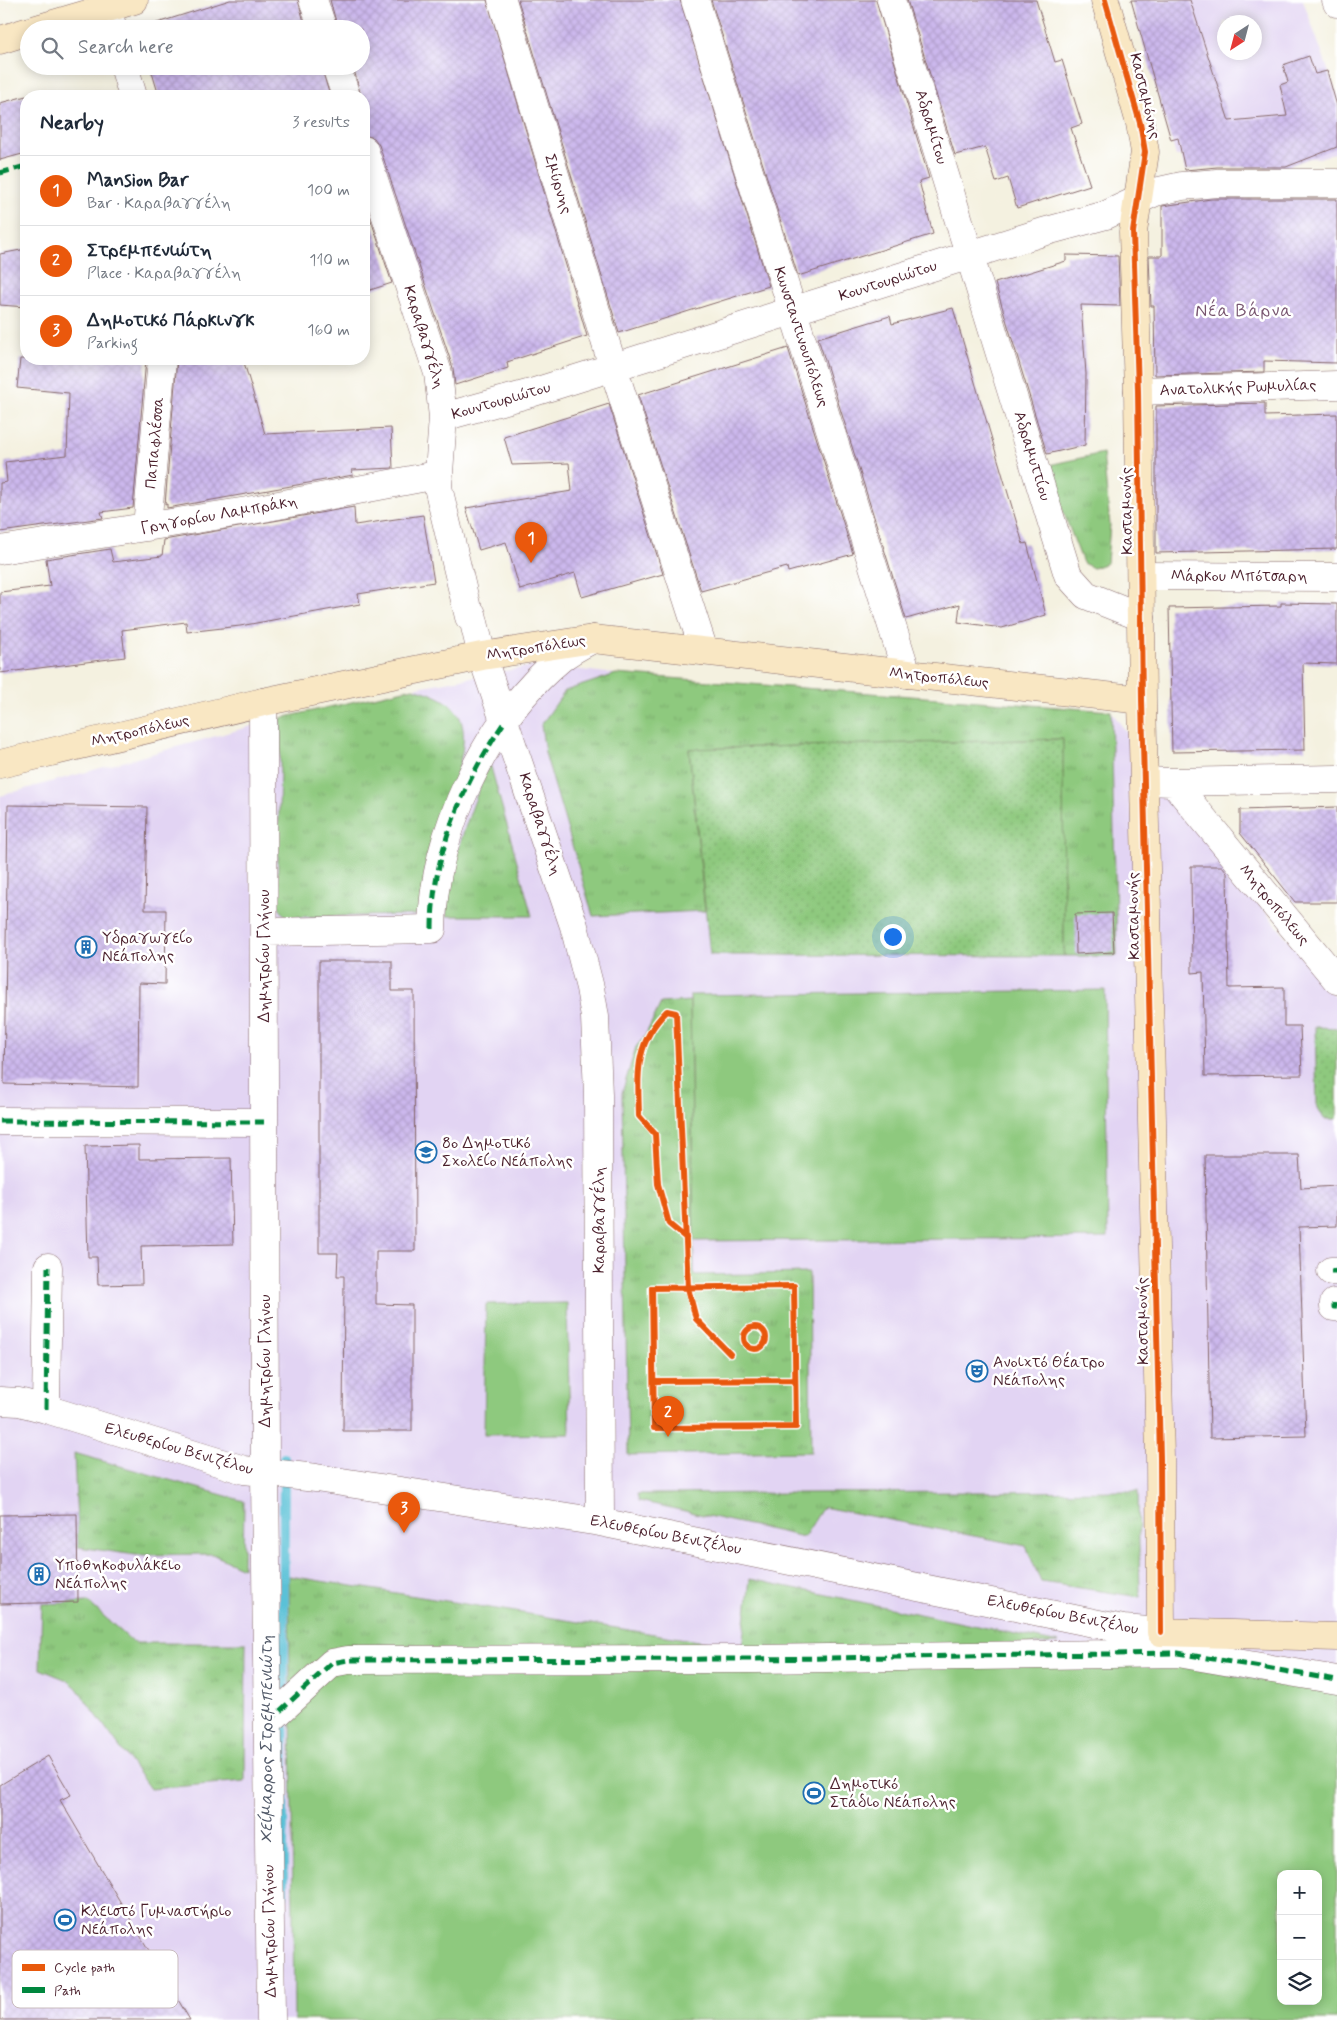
<!DOCTYPE html>
<meta charset="utf-8">
<style>
body{margin:0;font-family:Mynerve,sans-serif;background:#f2f2f3;color:#1f2937}
.controls{position:absolute;right:15px;bottom:15px;display:grid;overflow:hidden;border-radius:10px;box-shadow:0 2px 12px #0003}
.controls button{width:45px;height:45px;display:grid;place-items:center;padding:0;border:0;border-bottom:1px solid #e0e1e3;background:#fff;color:#1f2937;font:25px sans-serif}
.compass{position:absolute;left:1217px;top:15px;width:45px;height:45px;border-radius:50%;background:#fff;box-shadow:0 2px 12px #0003;rotate:216deg}
.you{position:absolute;left:892px;top:936px;width:18px;height:18px;margin:-12px;border:4px solid #fff;border-radius:50%;background:#1a73e8;box-shadow:0 0 0 8px #1a73e833}
.badge{display:grid;place-items:center;width:32px;height:32px;border-radius:50%;background:#ea580c;color:#fff;font-size:16px;font-weight:700}
.pin{position:absolute;translate:-50% -41px;filter:drop-shadow(0 1px 2px #0008)}
.pin::after{content:'';position:absolute;top:26px;width:18px;height:15px;background:inherit;clip-path:polygon(0 0,100% 0,50% 100%)}
.list{margin:0;padding:0;list-style:none}
h2{display:flex;justify-content:space-between;align-items:center;height:65px;margin:0;padding:0 20px;font-size:21px}
h2 small{font-size:16px;font-weight:400;color:#747a83}
.list li{display:grid;grid-template-columns:32px 1fr auto;gap:15px;align-items:center;box-sizing:border-box;height:70px;padding:0 20px;border-top:1px solid #e0e1e3}
.list b{display:block;font-size:19px;white-space:nowrap}
.list p{margin:0;font-size:16px;white-space:nowrap;color:#747a83}
.list em{font-size:16px;font-style:normal;color:#747a83}
.icon{flex:none;width:28px;height:28px;fill:none;stroke:currentColor;stroke-width:2;stroke-linecap:round;stroke-linejoin:round}
.map{position:relative;flex:none;width:1337px;height:2020px;overflow:hidden}
.search{position:absolute;background:#fff;box-shadow:0 2px 12px #0003;left:20px;top:20px;width:350px;height:55px;display:flex;align-items:center;gap:12px;box-sizing:border-box;padding:0 18px;border-radius:28px;color:#747a83;font-size:19px}
.panel{position:absolute;background:#fff;box-shadow:0 2px 12px #0003;left:20px;top:90px;width:350px;height:275px;border-radius:20px}
.map>svg:first-child{display:block}
.built{fill:#e2d4f3;fill-rule:evenodd}
.grass{fill:url(#grass-tufts);stroke:#6c7454}
.park{fill:url(#park-dots);stroke:#6c7454}
.pitch{fill:#8ec97e;stroke:#6c7454;fill-rule:evenodd}
.lines{fill:none;stroke-linecap:round;stroke-linejoin:round}
.stream{stroke:#5ac1d7;stroke-width:10}
.building{fill:url(#building-cross-hatch)}
.street-casing{stroke:#86686a;stroke-width:29}
.secondary-casing{stroke:#86686a;stroke-width:29}
.street{stroke:#fff;stroke-width:28}
.secondary{stroke:#f9e7c3;stroke-width:28}
.quiet{stroke:#00873e;stroke-width:5;stroke-dasharray:10 5;stroke-linecap:butt}
.cycleway-casing{stroke:#fff;stroke-width:9}
.cycleway{stroke:#e8590c;stroke-width:6}
.labels{text-anchor:middle;dominant-baseline:central;stroke-width:5;stroke-linejoin:round;paint-order:stroke}
.street-label{font-size:16px;fill:#4a1f2b;stroke:#fff}
.poi-label{font-size:16px;fill:#4a1f2b;stroke:#fff;text-anchor:start}
.neighbourhood-label{font-size:18px;letter-spacing:1px;fill:#78556f;stroke:#fff}
.water-label{font-size:18px;font-style:italic;fill:#505867;stroke:#fff}
.key{fill:#fff;stroke:#c9bcbf;stroke-width:1}
.key-label{font-size:14px;fill:#4a1f2b}
</style>
<div class="map">
<svg width="1337" height="2020" viewBox="0 0 1337 2020">
<defs>
<pattern id="grass-tufts" width="24" height="20" patternUnits="userSpaceOnUse" patternTransform="scale(1.25)"><rect width="24" height="20" fill="#8ec97e"/><path d="M3 7l-1-3M5 7V3M7 7l1-3M15 17l-1-3M17 17v-4M19 17l1-3" fill="none" stroke="#7cac6d"/></pattern>
<pattern id="park-dots" width="8" height="8" patternUnits="userSpaceOnUse" patternTransform="scale(1.25)"><rect width="8" height="8" fill="#8ec97e"/><path d="M2 2h.1M6 6h.1" fill="none" stroke="#7cac6d" stroke-width="1.8" stroke-linecap="round"/></pattern>
<pattern id="building-cross-hatch" width="8" height="8" patternUnits="userSpaceOnUse" patternTransform="scale(1.25)"><rect width="8" height="8" fill="#ccb8ed"/><path d="M0 0l8 8M0 8l8-8" fill="none" stroke="#b19ecb"/></pattern>
</defs>
<rect width="100%" height="100%" fill="#fff"/>
<filter id="ink" filterUnits="userSpaceOnUse"><feTurbulence type="fractalNoise" baseFrequency=".02" numOctaves="2"/><feDisplacementMap in="SourceGraphic" scale="10" xChannelSelector="R" yChannelSelector="G"/><feConvolveMatrix kernelMatrix="1 2 1 2 8 2 1 2 1" color-interpolation-filters="sRGB"/></filter>
<filter id="wash" filterUnits="userSpaceOnUse"><feTurbulence type="fractalNoise" baseFrequency=".0096" numOctaves="4" result="noise"/><feDisplacementMap in="SourceGraphic" scale="20" xChannelSelector="R" yChannelSelector="G"/><feGaussianBlur stdDeviation="1.12" result="paint"/><feColorMatrix in="noise" values="0 0 0 0 0 0 0 0 0 0 0 0 0 0 0 0 0 1.4 0 .05"/><feComposite in="paint" operator="in"/></filter>
<g filter="url(#wash)">
<rect width="100%" height="100%" fill="#f4f1e0"/>
<path class="built" d="M1131 0H1303L1337 95V152L1319 158 1176 156ZM1224 22H1254V52H1224Z
M538 665 616 674 1111 711 1194 824 1337 1000V2020H0V796L281 718 413 688ZM1281 1874H1318V2001H1281Z"/>
<path class="grass" d="M1103 453 1110 525 1107 563 1093 568 1083 563 1061 506 1049 465Z
M616 674 1111 711 1117 956H1064L1062 739 689 749 705 911 593 916 545 753 541 725 565 691Z
M413 688C427 692 447 698 456 711 480 742 439 814 430 847 424 869 423 893 420 915L286 917 277 905 281 718Z
M489 765 491 767 532 916H446C452 859 467 818 489 765Z
M690 1001 694 1275 809 1273 811 1452 628 1455 622 1093 636 1047 645 1036 661 1003Z
M74 1453 244 1501 243 1568 212 1554 136 1555 78 1547Z
M1138 1491 1140 1597 1041 1582 1026 1546 823 1507 804 1537 639 1501 637 1494Z
M289 1576 742 1648 750 1579 1059 1643 290 1684Z
M88 1602 134 1643H246L245 1781 150 1789 76 1687 67 1680 40 1669 42 1604Z"/>
<path class="park" d="M1063 739 1064 956 710 955 689 749Z
M1315 1027 1337 1028V1119H1324L1317 1106Z"/>
<path class="pitch" d="M1105 990 1108 1238 694 1241 690 995Z
M567 1303 570 1434 484 1435 486 1304Z
M1161 1663 1337 1693V2020H294L291 1711 336 1666ZM1281 1874H1318V2001H1281Z"/>
<g class="lines">
<path class="stream" d="M283 1895 284 1458"/>
</g>
<g id="blocks">
<path class="building" d="M230 0H298L306 29H138Z
M330 0H487L587 336 507 362 508 368 455 385 453 368 379 145 374 138 364 135V96H361L353 66H361V29H338Z
M518 0H680L769 286 619 333Z
M711 0H876L929 178 919 181 933 234 798 276Z
M907 0H1036L1055 62 1062 60 1082 124 1071 128 1090 185 1017 208 1008 178 996 182 985 147 955 155Z
M1131 0H1190L1229 121 1287 116 1280 85 1288 82 1283 65 1309 56 1315 74 1327 71 1337 106V147L1286 167H1217L1185 170 1178 138 1171 140Z
M150 66H321L330 96H159Z
M26 96V153L0 160V103Z
M364 199 392 283 364 292Z
M1211 199H1337V363L1264 361V372L1155 375 1154 306H1151L1149 256H1162V206Z
M26 249V307L0 305V254Z
M1066 255 1118 256 1120 306 1081 305 1086 374 1085 445 1047 454 995 283 1066 261Z
M953 308 1023 544 1027 543 1046 615 1002 628 958 622 960 604 906 619 818 338 890 316 892 324Z
M788 348 853 554 788 572 787 567 701 591 638 395Z
M20 359H146L133 508 101 512 103 518 0 532V483L7 482 5 462 67 455 69 393 17 388Z
M177 359H243L265 434 391 428 393 468 352 470 353 475 167 508V504L165 505Z
M1265 403V416L1337 414V549L1156 553V406Z
M609 404 663 574 582 597 575 573 520 590 506 542 479 550 466 508 572 491 569 463 512 465 504 437Z
M354 507 355 525 423 515 434 582 358 594 360 604 240 626 187 632 186 622 122 630 125 657 0 673V592L50 586 46 559 110 549 113 562 162 556 164 540Z
M1281 603 1337 604V664L1303 663 1305 750 1172 752 1169 608 1281 606Z
M8 805 147 807 145 910H166L165 984 139 983 138 1087 4 1084Z
M1337 807V902H1295L1240 833V810Z
M1191 866H1222L1227 872 1229 988 1284 987V1026H1300L1302 1075 1205 1076 1203 972 1192 973Z
M1112 913 1114 952 1076 954 1075 914Z
M319 961H392V991H414L415 1251H376V1304L412 1305V1431H343L344 1276H337L338 1253H319Z
M139 1145V1159L231 1158 233 1244 141 1246 142 1284 98 1285 97 1257H88L85 1146Z
M1205 1155H1299L1301 1188 1337 1186V1226L1299 1227 1306 1436 1210 1438Z
M77 1514 78 1602 0 1604V1515Z
M48 1756 71 1795 60 1800 190 2020H0V1785Z"/>
</g>
</g>
<g filter="url(#ink)">
<use href="#blocks" fill-opacity="0" stroke="#86686a" stroke-width="1"/>
<g class="lines">
<g class="street-casing">
<path id="street" d="M313 0 323 29
M502 0 613 367 704 651
M695 0 907 674
M891 0 1068 575 1086 595 1141 617
M1336 0 1337 3
M107 8 113 29
M124 66 133 96
M336 66 346 96
M364 150 438 373 443 417 438 487 469 617 472 614 482 656 574 926 590 988 595 1017 598 1095 600 1522
M1138 391 1337 385
M443 417 531 393 1043 232 1106 215 1155 192 1182 186 1217 183H1337
M147 527 162 359
M0 550 247 511 437 475
M1142 576 1337 577
M263 702 265 1474 271 2020
M1144 781 1173 782 1337 980
M1173 782 1337 779
M264 932 432 929C433 833 487 720 560 659 570 651 581 645 593 639
M0 1121 264 1122
M1331 1271H1337
M1334 1303V1307H1337
M0 1401 19 1402 46 1409 244 1470 316 1478 600 1522 1123 1629 1161 1632
M46 1409 48 1267
M269 1721 332 1663 348 1660 756 1659 1178 1653 1337 1680"/>
</g>
<g class="secondary-casing">
<path id="secondary" d="M1105 0 1140 123 1145 152 1133 232 1138 391 1142 700 1160 1458 1161 1632 1337 1637
M37 29 134 0
M0 40 29 31
M0 764 263 702 482 656 593 639 1142 700"/>
</g>
<use href="#street" class="street"/>
<use href="#secondary" class="secondary"/>
<path class="quiet" d="M0 173 26 166
M432 929C432 853 464 782 505 721
M0 1121 264 1122
M1331 1271H1337
M1334 1303V1307H1337
M46 1409 48 1267
M269 1721 332 1663 348 1660 756 1659 1178 1653 1337 1680"/>
<g class="cycleway-casing">
<path id="cycleway" d="M1105 0 1140 123 1145 152 1133 232 1138 391 1142 700 1160 1458 1161 1632
M686 1238 669 1224 658 1184 655 1134 639 1116C638 1074 634 1043 667 1011L676 1013 688 1288 696 1319 730 1354
M794 1286 796 1427 654 1428 652 1288Z
M744 1338a11 11 0 1 1 22 0a11 11 0 1 1-22 0Z
M654 1381 795 1380"/>
</g>
<use href="#cycleway" class="cycleway"/>
</g>
</g>
<defs>
<g id="building-ring" transform="scale(1.125)"><circle r="9.5" fill="#fff" stroke="#1f6fb2" stroke-width="1.5"/><path d="M-4-6H4V6H1V3H-1V6H-4ZM-2.5-4.3h1.7v1.8h-1.7ZM.8-4.3h1.7v1.8H.8ZM-2.5-1h1.7V.8h-1.7ZM.8-1h1.7V.8H.8Z" fill="#1f6fb2"/></g>
<g id="school-ring" transform="scale(1.125)"><circle r="9.5" fill="#fff" stroke="#1f6fb2" stroke-width="1.5"/><path d="M0-5L7-2L0 1L-7-2ZM-4 1L0 2.5L4 1V4Q0 6-4 4Z" fill="#1f6fb2"/></g>
<g id="theatre-ring" transform="scale(1.125)"><circle r="9.5" fill="#fff" stroke="#1f6fb2" stroke-width="1.5"/><path d="M-5-5.5Q0-4 5-5.5V0Q5 5 0 6Q-5 5-5 0ZM-3.3-2.5H-1v1.5H-3.3ZM1-2.5H3.3v1.5H1ZM-2.8 1Q0 5.5 2.8 1Z" fill="#1f6fb2"/></g>
<g id="stadium-ring" transform="scale(1.125)"><circle r="9.5" fill="#fff" stroke="#1f6fb2" stroke-width="1.5"/><path d="M0-5a6.5 5 0 1 0 0 10a6.5 5 0 1 0 0-10ZM-3.5-1.8h7v3.6h-7Z" fill="#1f6fb2"/></g>
</defs>
<g fill-rule="evenodd">
<use href="#building-ring" x="86" y="947"/>
<use href="#school-ring" x="426" y="1152"/>
<use href="#theatre-ring" x="977" y="1371"/>
<use href="#building-ring" x="39" y="1574"/>
<use href="#stadium-ring" x="814" y="1793"/>
<use href="#stadium-ring" x="65" y="1920"/>
</g>
<g class="labels">
<g class="street-label">
<text transform="translate(1145 96) rotate(76)">Κασταμόνης</text>
<text transform="translate(931 127) rotate(73)">Αδραμίτου</text>
<text transform="translate(558 184) rotate(73)">Σμύρνης</text>
<text transform="translate(888 281) rotate(-18)">Κουντουριώτου</text>
<text transform="translate(424 337) rotate(73)">Καραβαγγέλη</text>
<text transform="translate(801 337) rotate(72)">Κωνσταντινουπόλεως</text>
<text transform="translate(1238 388) rotate(-2)">Ανατολικής Ρωμυλίας</text>
<text transform="translate(501 401) rotate(-16)">Κουντουριώτου</text>
<text transform="translate(155 443) rotate(-85)">Παπαφλέσσα</text>
<text transform="translate(1032 456) rotate(73)">Αδραμυττίου</text>
<text transform="translate(1127 511) rotate(-91)">Κασταμονής</text>
<text transform="translate(219 515) rotate(-10)">Γρηγορίου Λαμπράκη</text>
<text x="1239" y="576">Μάρκου Μπότσαρη</text>
<text transform="translate(536 648) rotate(-9)">Μητροπόλεως</text>
<text transform="translate(939 678) rotate(6)">Μητροπόλεως</text>
<text transform="translate(140 731) rotate(-13)">Μητροπόλεως</text>
<text transform="translate(540 824) rotate(72)">Καραβαγγέλη</text>
<text transform="translate(1274 905) rotate(50)">Μητροπόλεως</text>
<text transform="translate(1134 916) rotate(-91)">Κασταμονής</text>
<text transform="translate(264 956) rotate(-90)">Δημητρίου Γλήνου</text>
<text transform="translate(599 1220) rotate(-90)">Καραβαγγέλη</text>
<text transform="translate(1143 1321) rotate(-91)">Κασταμονής</text>
<text transform="translate(265 1361) rotate(-90)">Δημητρίου Γλήνου</text>
<text transform="translate(179 1449) rotate(16)">Ελευθερίου Βενιζέλου</text>
<text transform="translate(666 1535) rotate(11)">Ελευθερίου Βενιζέλου</text>
<text transform="translate(1063 1615) rotate(11)">Ελευθερίου Βενιζέλου</text>
<text transform="translate(270 1931) rotate(-91)">Δημητρίου Γλήνου</text>
</g>
<g class="poi-label">
<text x="102" y="938">Υδραγωγείο<tspan x="102" dy="18">Νεάπολης</tspan></text>
<text x="442" y="1143">8ο Δημοτικό<tspan x="442" dy="18">Σχολείο Νεάπολης</tspan></text>
<text x="993" y="1362">Ανοιχτό Θέατρο<tspan x="993" dy="18">Νεάπολης</tspan></text>
<text x="55" y="1565">Υποθηκοφυλάκειο<tspan x="55" dy="18">Νεάπολης</tspan></text>
<text x="830" y="1784">Δημοτικό<tspan x="830" dy="18">Στάδιο Νεάπολης</tspan></text>
<text x="81" y="1911">Κλειστό Γυμναστήριο<tspan x="81" dy="18">Νεάπολης</tspan></text>
</g>
<g class="neighbourhood-label">
<text x="1244" y="311">Νέα Βάρνα</text>
</g>
<g class="water-label">
<text transform="translate(267 1739) rotate(-90)">Χείμαρρος Στρεμπενιώτη</text>
</g>
</g>
<rect x="12" y="1950" width="166" height="58" rx="8" class="key"/>
<rect x="22" y="1964" width="23" height="7" fill="#e8590c"/>
<rect x="22" y="1987" width="23" height="6" fill="#00873e"/>
<g class="key-label">
<text x="54" y="1972">Cycle path</text>
<text x="54" y="1995">Path</text>
</g>
</svg>
<div class="controls">
<button>+</button>
<button>−</button>
<button><svg class="icon" aria-label="layers" viewBox="0 0 24 24"><path d="M12 4l9 5-9 5-9-5zM3 14l9 5 9-5"/></svg></button>
</div>
<svg class="compass" viewBox="-18 -18 36 36"><path d="M0-13l5 13h-10z" fill="#e53935"/><path d="M0 13l5-13h-10z" fill="#747a83"/></svg>
<div class="you"></div>
<div class="pin badge" style="left:531px;top:563px">1</div>
<div class="pin badge" style="left:668px;top:1437px">2</div>
<div class="pin badge" style="left:404px;top:1533px">3</div>
<div class="search"><svg class="icon" aria-label="search" viewBox="0 0 24 24"><circle cx="10" cy="10" r="6"/><path d="M15 15l6 6"/></svg>Search here</div>
<section class="panel">
<h2>Nearby<small>3 results</small></h2>
<ul class="list">
<li><span class="badge">1</span><div><b>Mansion Bar</b><p>Bar · Καραβαγγέλη</p></div><em>100 m</em></li>
<li><span class="badge">2</span><div><b>Στρεμπενιώτη</b><p>Place · Καραβαγγέλη</p></div><em>110 m</em></li>
<li><span class="badge">3</span><div><b>Δημοτικό Πάρκινγκ</b><p>Parking</p></div><em>160 m</em></li>
</ul>
</section>
</div>
